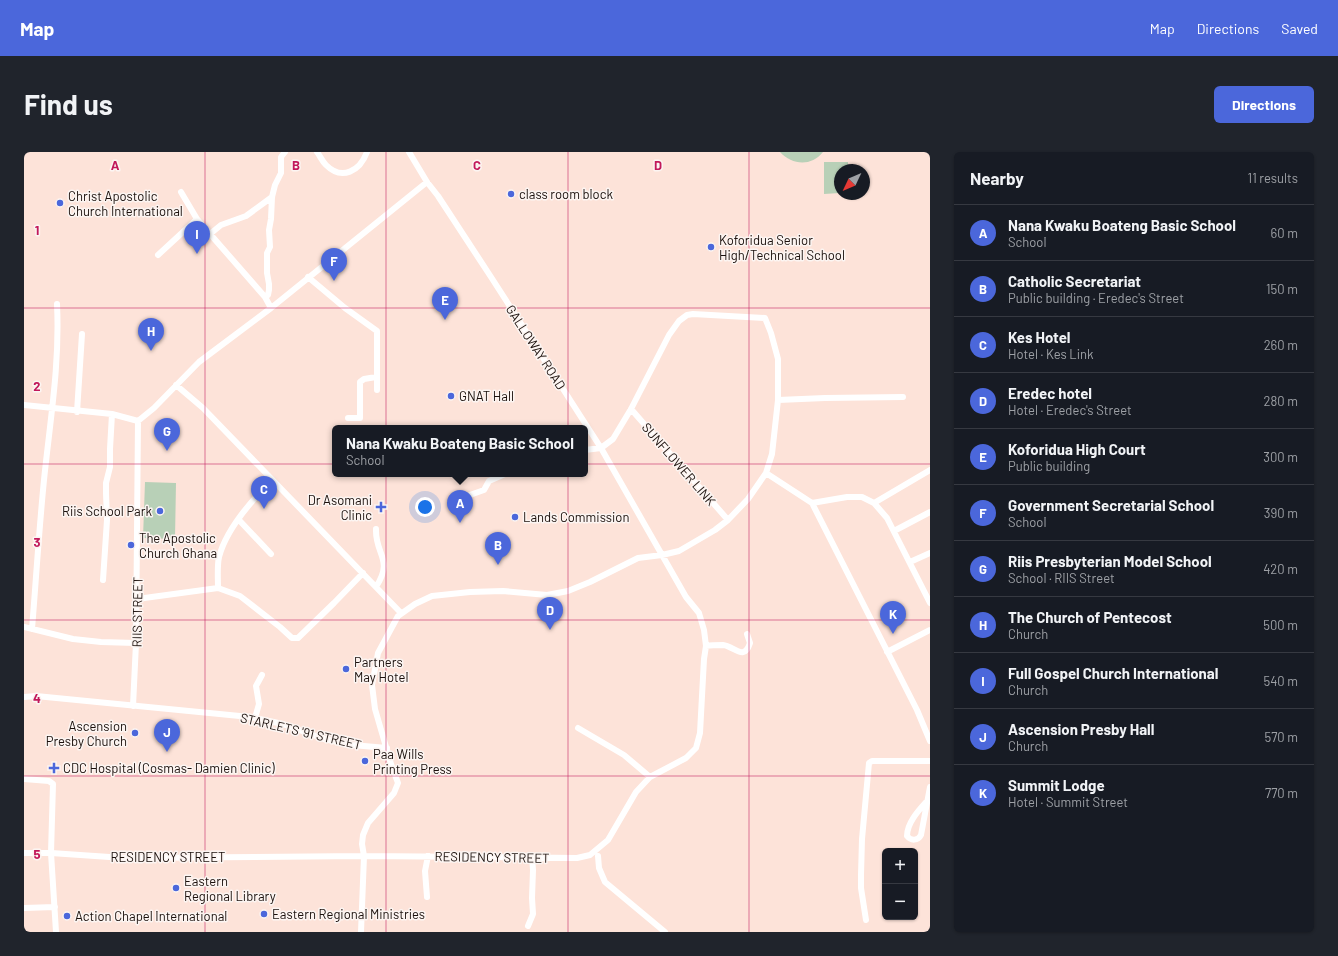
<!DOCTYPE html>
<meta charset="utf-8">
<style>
body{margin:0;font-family:Barlow,sans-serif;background:#20242c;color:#f1f3f6}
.controls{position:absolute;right:12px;bottom:12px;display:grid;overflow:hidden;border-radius:6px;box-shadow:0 1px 3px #0004}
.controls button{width:36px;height:36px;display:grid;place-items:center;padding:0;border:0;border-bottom:1px solid #363941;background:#171b24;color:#f1f3f6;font:20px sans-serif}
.compass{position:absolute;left:810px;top:12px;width:36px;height:36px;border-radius:50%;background:#171b24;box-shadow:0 1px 3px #0004;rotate:226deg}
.you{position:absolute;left:401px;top:355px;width:14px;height:14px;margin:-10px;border:3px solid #fff;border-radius:50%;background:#1a73e8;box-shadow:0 0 0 6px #1a73e833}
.badge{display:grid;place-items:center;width:26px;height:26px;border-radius:50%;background:#4b67db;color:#fff;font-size:13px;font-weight:700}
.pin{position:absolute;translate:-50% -33px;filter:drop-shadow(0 1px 2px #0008)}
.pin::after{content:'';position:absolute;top:21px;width:14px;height:12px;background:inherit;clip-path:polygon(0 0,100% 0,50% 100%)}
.popup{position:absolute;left:308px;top:273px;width:256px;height:52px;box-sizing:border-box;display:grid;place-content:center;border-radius:6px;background:#171b24;filter:drop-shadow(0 1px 3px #0005);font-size:13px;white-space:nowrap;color:#9ea1a6}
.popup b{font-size:15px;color:#f1f3f6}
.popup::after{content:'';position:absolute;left:50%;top:100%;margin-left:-8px;border:8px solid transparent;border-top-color:#171b24}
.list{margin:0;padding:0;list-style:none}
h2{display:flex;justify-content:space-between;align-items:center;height:52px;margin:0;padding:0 16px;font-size:17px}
h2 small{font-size:13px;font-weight:400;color:#9ea1a6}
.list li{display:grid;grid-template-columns:26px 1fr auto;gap:12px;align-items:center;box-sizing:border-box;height:56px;padding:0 16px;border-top:1px solid #363941}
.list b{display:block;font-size:15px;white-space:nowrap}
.list p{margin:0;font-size:13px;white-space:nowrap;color:#9ea1a6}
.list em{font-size:13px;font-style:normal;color:#9ea1a6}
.map{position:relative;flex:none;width:906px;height:780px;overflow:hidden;border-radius:6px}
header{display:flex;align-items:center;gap:24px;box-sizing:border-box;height:56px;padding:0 20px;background:#4b67db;color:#fff}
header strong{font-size:19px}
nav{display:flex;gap:22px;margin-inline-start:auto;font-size:14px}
.intro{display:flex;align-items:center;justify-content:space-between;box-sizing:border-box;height:96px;padding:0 24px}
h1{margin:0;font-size:28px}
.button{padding:10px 18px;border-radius:6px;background:#4b67db;color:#fff;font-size:14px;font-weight:700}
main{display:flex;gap:24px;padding:0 24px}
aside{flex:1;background:#171b24;border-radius:6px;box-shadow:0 1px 3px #0004}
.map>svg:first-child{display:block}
.green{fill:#b8d0b7}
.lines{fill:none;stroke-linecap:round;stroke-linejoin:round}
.minor{stroke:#fff;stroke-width:6}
.grid{fill:none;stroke:#c2185b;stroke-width:1;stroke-opacity:0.55}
.poi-dot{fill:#4b67db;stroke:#fcf5f2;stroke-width:1.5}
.labels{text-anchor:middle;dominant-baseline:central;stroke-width:3;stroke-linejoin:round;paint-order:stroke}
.poi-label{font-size:13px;fill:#1b100c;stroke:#fcf5f2;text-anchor:start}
.street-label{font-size:13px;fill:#1b100c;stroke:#fcf5f2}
.grid-label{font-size:13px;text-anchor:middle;font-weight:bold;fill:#c2185b;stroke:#fcf5f2;stroke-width:3;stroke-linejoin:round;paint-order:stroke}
</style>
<header>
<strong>Map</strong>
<nav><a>Map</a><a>Directions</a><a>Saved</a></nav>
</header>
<div class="intro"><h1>Find us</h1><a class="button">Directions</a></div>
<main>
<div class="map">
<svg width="906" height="780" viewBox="0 0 906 780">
<rect width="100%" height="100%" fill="#fde3d9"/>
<path class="green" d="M756 0H799C787 15 768 13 756 0Z
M800 10H824V18H816V41L800 42Z
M121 330 152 331 151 387 119 386Z"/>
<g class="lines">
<path class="minor" d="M293 0C296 4 298 9 302 13 318 29 336 19 343 0
M157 40 173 67 241 145 247 156
M186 82 197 73 222 64 248 45
M134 103 173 67
M284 125 321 156 353 179V238
M241 145 244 143 245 138V132L243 121V101L246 95 245 78 247 67 248 45 251 33 257 21V5L261 0
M152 233 179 256 377 461
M754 248 801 246 879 245
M0 253 88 262 114 269
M607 257 704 368
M53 260 58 182
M324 266H336V230L340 227 352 225
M114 269 130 256 175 210 247 156 403 30
M742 321 788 351
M443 344 460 338 465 329 481 322
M788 351 893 558 906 589
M788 351 823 345H838L850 351 863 366 906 451
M850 351 906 318
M215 368 247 402
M352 377C351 403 370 407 352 435
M870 379 906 360
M886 410 906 401
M79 428 83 368 82 341V331L86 315V297L88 262
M194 436C194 426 193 414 195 405 202 378 229 347 248 328
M113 447 194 436 216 444 256 475 268 486H274L310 451 339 421
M0 475 49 487 77 490 112 491
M8 477C12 428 15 378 20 328 26 269 36 212 33 152
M682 494C688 493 694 493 699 493 710 494 720 510 726 491L723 482
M863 500 906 478
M0 545 12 544 226 565 259 572 300 587 328 593 363 596
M109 554 112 491 114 269
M231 566 235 552 232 534 238 523
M554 576 600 603 626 625
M0 627 25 629 29 632 27 701 32 780
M904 648C896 657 883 670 883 684 887 689 894 689 897 683L906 635
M0 701H27L100 706 340 704 553 706 566 703 584 688 612 640 626 625 662 606 672 596 676 581 680 507 682 494 680 478 675 461 662 445 577 296 467 125 414 44 403 30 385 0
M574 704 575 716 581 730 641 780
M403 745 401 719 404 704
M0 756 31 755
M842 768 837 736V723L838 687 845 611 848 609H906
M504 774 509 762 508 746 509 718 508 705
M337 780 340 704 338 692 339 683 344 671 370 641 374 631 367 612 351 557 348 533 354 501 374 464 391 452 408 444 446 440 479 439 523 443 544 439 566 430 614 406 638 403 655 399 691 378 704 368 724 347 742 321 748 302 754 248V207L747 181 741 166 669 162 663 163 655 169 645 183 607 257 589 287 577 296 561 298"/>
</g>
<path class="grid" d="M181 0V780M362 0V780M544 0V780M725 0V780M0 156H906M0 312H906M0 468H906M0 624H906"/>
<g class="poi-dot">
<circle cx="487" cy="42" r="4"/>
<circle cx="36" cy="51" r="4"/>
<circle cx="687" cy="95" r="4"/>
<circle cx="427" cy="244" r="4"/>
<path d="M355 349h4v4h4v4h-4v4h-4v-4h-4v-4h4z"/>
<circle cx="136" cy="359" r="4"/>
<circle cx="491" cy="365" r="4"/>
<circle cx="107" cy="393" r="4"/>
<circle cx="322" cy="517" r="4"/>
<circle cx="111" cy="581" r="4"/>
<circle cx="341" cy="609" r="4"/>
<path d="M28 610h4v4h4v4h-4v4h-4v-4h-4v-4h4z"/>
<circle cx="152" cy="736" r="4"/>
<circle cx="240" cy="762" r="4"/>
<circle cx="43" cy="764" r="4"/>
</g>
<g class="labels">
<g class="poi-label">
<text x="495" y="42">class room block</text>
<text x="44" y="44">Christ Apostolic<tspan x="44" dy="15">Church International</tspan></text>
<text x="695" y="88">Koforidua Senior<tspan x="695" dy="15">High/Technical School</tspan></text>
<text x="435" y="244">GNAT Hall</text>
<text x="348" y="348" text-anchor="end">Dr Asomani<tspan x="348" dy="15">Clinic</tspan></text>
<text x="128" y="359" text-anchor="end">Riis School Park</text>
<text x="499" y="365">Lands Commission</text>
<text x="115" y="386">The Apostolic<tspan x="115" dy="15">Church Ghana</tspan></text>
<text x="330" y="510">Partners<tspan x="330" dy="15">May Hotel</tspan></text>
<text x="103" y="574" text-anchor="end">Ascension<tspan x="103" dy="15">Presby Church</tspan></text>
<text x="349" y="602">Paa Wills<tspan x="349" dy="15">Printing Press</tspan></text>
<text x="39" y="616">CDC Hospital (Cosmas- Damien Clinic)</text>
<text x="160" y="729">Eastern<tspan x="160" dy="15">Regional Library</tspan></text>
<text x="248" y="762">Eastern Regional Ministries</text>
<text x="51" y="764">Action Chapel International</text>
</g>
<g class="street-label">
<text transform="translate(512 195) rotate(57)">GALLOWAY ROAD</text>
<text transform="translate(655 312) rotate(49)">SUNFLOWER LINK</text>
<text transform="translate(113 460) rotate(-89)">RIIS STREET</text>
<text transform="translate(277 579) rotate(13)">STARLETS '91 STREET</text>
<text x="144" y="705">RESIDENCY STREET</text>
<text transform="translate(468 705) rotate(1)">RESIDENCY STREET</text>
</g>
</g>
<g class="grid-label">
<text x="91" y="18">A</text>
<text x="272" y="18">B</text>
<text x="453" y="18">C</text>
<text x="634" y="18">D</text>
<text x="13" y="83">1</text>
<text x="13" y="239">2</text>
<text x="13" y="395">3</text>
<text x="13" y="551">4</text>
<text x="13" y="707">5</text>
</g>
</svg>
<div class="controls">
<button>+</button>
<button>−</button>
</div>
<svg class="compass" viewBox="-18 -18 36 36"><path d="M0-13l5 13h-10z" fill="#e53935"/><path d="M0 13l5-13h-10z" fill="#9ea1a6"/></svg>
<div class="you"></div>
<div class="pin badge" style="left:436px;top:371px">A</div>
<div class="popup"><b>Nana Kwaku Boateng Basic School</b>School</div>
<div class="pin badge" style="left:474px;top:413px">B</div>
<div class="pin badge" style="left:240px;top:357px">C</div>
<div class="pin badge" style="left:526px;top:478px">D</div>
<div class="pin badge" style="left:421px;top:168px">E</div>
<div class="pin badge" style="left:310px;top:129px">F</div>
<div class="pin badge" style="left:143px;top:299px">G</div>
<div class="pin badge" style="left:127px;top:199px">H</div>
<div class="pin badge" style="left:173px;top:102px">I</div>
<div class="pin badge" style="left:143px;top:600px">J</div>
<div class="pin badge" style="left:869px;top:482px">K</div>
</div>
<aside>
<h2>Nearby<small>11 results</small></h2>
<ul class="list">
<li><span class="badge">A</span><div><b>Nana Kwaku Boateng Basic School</b><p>School</p></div><em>60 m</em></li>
<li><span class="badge">B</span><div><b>Catholic Secretariat</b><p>Public building · Eredec's Street</p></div><em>150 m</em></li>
<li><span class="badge">C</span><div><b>Kes Hotel</b><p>Hotel · Kes Link</p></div><em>260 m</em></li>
<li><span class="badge">D</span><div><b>Eredec hotel</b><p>Hotel · Eredec's Street</p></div><em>280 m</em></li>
<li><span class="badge">E</span><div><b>Koforidua High Court</b><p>Public building</p></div><em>300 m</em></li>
<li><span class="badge">F</span><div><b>Government Secretarial School</b><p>School</p></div><em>390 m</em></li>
<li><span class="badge">G</span><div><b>Riis Presbyterian Model School</b><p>School · RIIS Street</p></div><em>420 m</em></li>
<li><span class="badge">H</span><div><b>The Church of Pentecost</b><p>Church</p></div><em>500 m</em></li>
<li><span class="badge">I</span><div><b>Full Gospel Church International</b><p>Church</p></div><em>540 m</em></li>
<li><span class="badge">J</span><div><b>Ascension Presby Hall</b><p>Church</p></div><em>570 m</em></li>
<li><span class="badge">K</span><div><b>Summit Lodge</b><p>Hotel · Summit Street</p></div><em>770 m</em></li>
</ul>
</aside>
</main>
